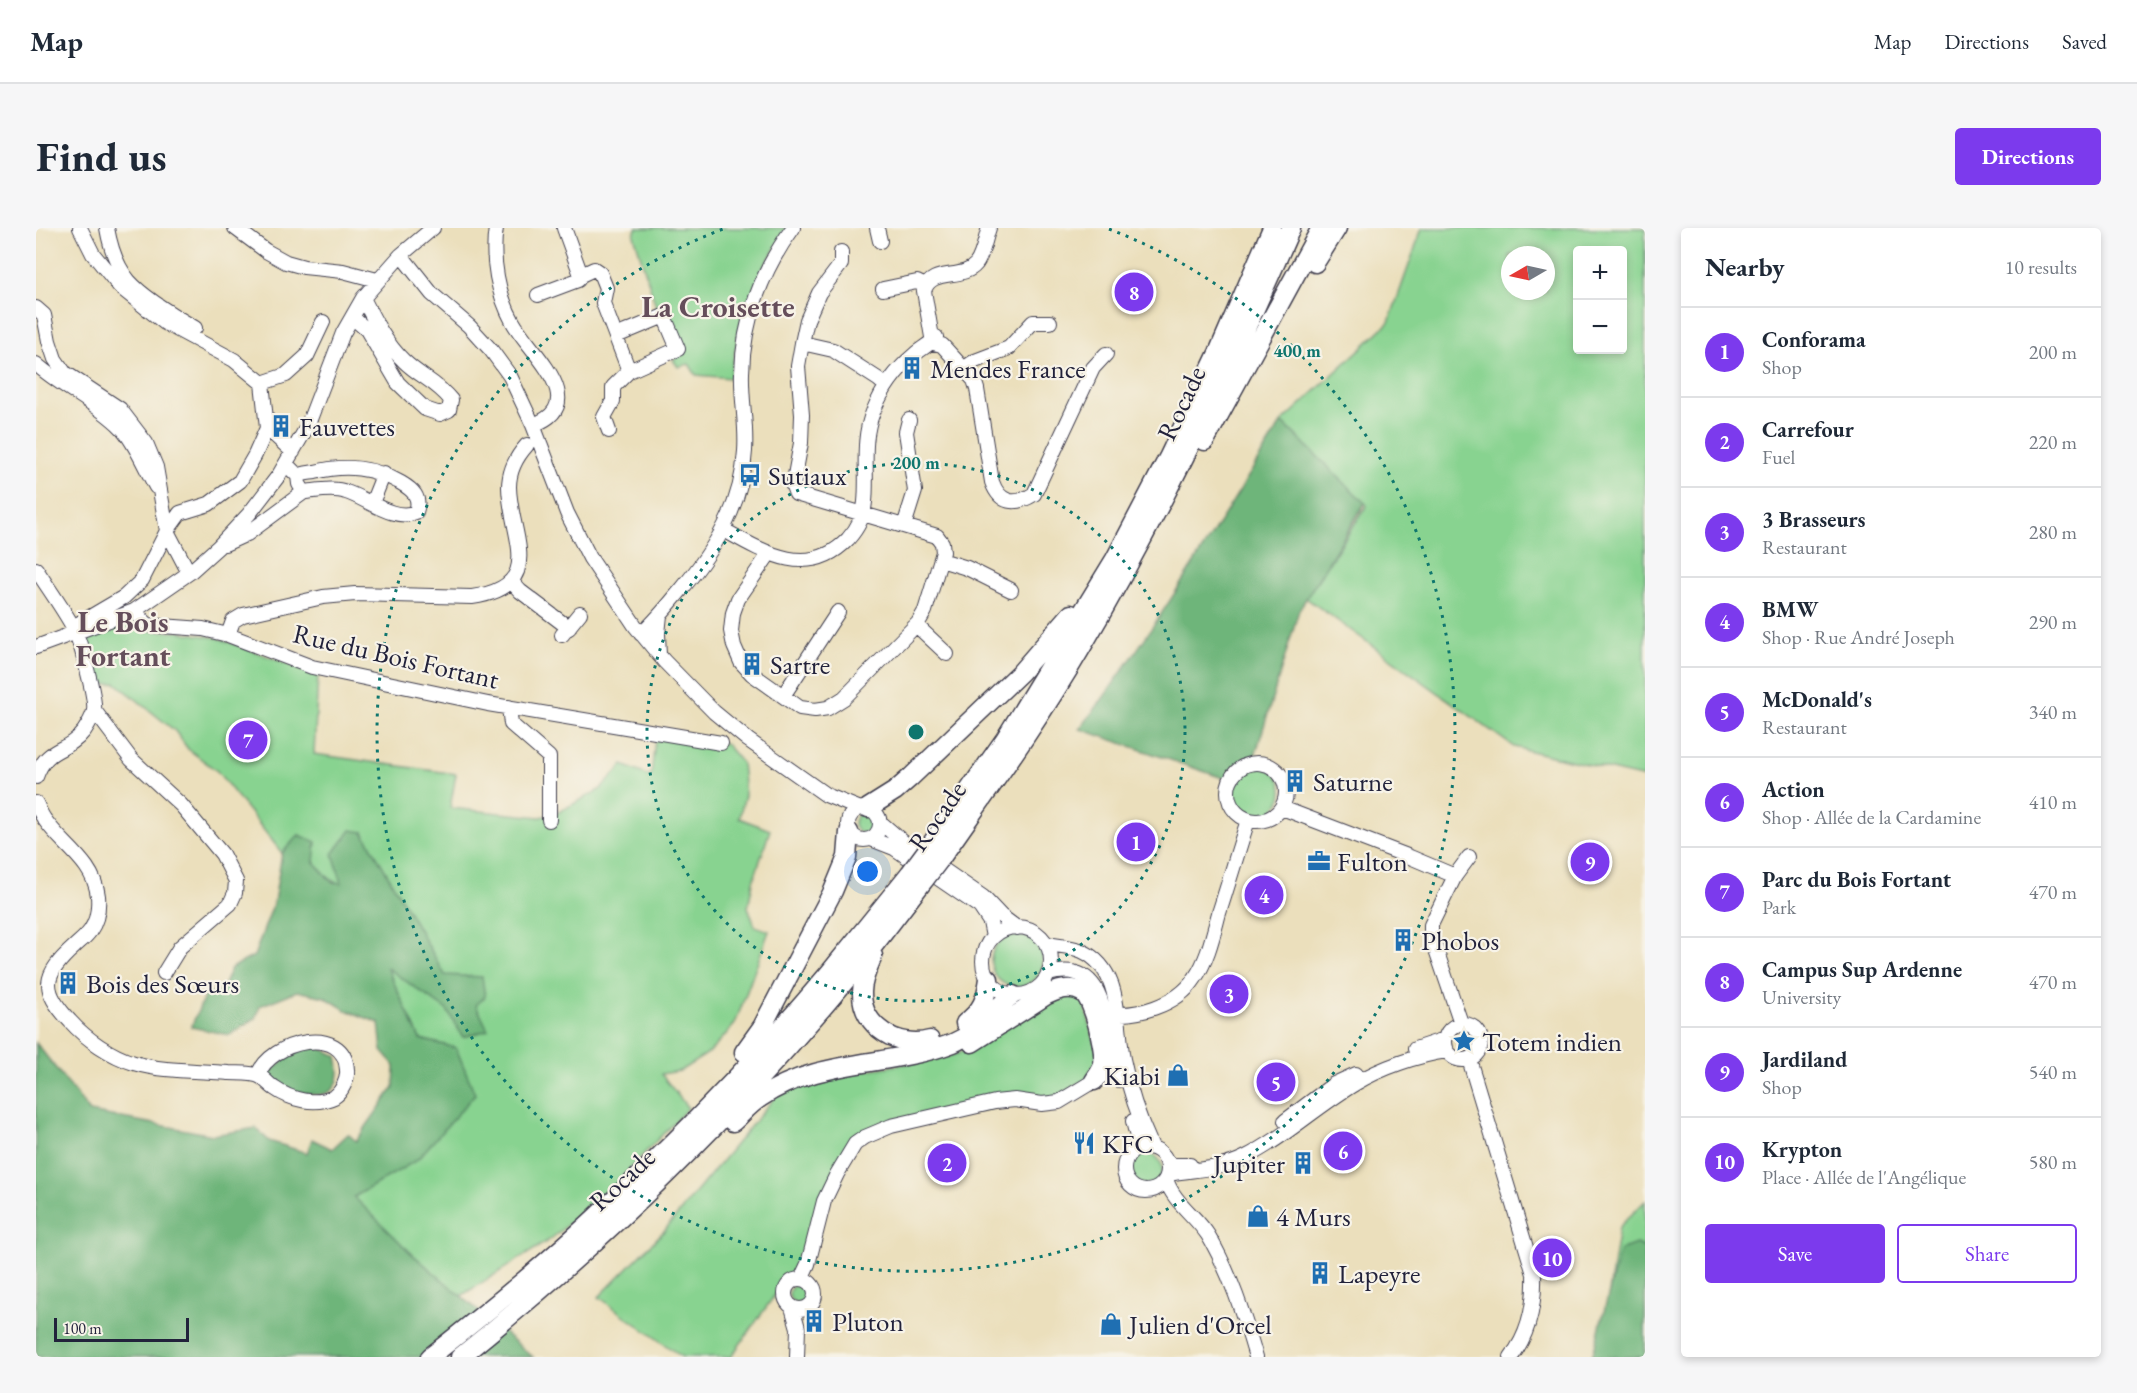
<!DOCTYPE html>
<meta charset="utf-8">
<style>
body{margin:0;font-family:"EB Garamond",serif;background:#f6f6f7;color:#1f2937}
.controls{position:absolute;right:18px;top:18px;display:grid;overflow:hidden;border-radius:6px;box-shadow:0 3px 9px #0003}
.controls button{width:54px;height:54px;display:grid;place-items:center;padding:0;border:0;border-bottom:2px solid #e0e1e3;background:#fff;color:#1f2937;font:30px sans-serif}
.compass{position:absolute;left:1465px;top:18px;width:54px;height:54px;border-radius:50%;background:#fff;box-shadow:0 3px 9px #0003;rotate:261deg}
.scale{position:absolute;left:18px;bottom:15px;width:135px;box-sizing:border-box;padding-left:6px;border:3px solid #22223b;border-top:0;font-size:16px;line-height:21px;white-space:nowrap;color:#22223b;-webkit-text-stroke:4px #f7f3e8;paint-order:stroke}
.you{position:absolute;left:832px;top:644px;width:21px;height:21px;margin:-15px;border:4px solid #fff;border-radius:50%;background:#1a73e8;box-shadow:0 0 0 9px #1a73e833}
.badge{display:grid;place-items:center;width:39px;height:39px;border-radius:50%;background:#7c3aed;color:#fff;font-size:20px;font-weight:700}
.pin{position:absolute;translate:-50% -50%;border:3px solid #fff;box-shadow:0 2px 6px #0006}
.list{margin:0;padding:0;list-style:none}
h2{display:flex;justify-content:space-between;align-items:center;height:78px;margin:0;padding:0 24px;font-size:26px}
h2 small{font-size:20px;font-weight:400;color:#747a83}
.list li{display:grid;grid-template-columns:39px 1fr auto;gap:18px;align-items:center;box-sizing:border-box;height:90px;padding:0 24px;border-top:2px solid #e0e1e3}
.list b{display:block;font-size:22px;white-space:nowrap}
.list p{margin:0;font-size:20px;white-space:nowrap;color:#747a83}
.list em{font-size:20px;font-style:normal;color:#747a83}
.actions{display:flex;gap:12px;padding:18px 24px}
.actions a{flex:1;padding:14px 0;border:2px solid #7c3aed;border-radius:6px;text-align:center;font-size:21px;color:#7c3aed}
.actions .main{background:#7c3aed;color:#fff}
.map{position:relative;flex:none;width:1609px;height:1129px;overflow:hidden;border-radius:6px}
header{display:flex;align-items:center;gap:36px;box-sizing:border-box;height:84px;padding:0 30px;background:#fff;border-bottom:2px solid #e0e1e3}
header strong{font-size:28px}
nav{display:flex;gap:33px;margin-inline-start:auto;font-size:21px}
.intro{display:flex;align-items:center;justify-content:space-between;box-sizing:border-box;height:144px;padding:0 36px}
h1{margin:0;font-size:42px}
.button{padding:15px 27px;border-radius:6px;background:#7c3aed;color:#fff;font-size:21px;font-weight:700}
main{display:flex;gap:36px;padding:0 36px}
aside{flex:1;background:#fff;border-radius:6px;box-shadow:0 3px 9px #0003}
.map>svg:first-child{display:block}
.green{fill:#88d390;stroke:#557a66;stroke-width:1.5;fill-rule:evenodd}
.forest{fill:#6eb57a;stroke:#486c5a;stroke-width:1.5}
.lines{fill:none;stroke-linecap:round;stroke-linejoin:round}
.minor-casing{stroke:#403e4e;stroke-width:16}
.highway-casing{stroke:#403e4e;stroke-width:21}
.minor{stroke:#fff;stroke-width:14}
.highway{stroke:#fff;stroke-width:18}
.highway-bridge-casing{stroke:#403e4e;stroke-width:21;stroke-linecap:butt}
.highway-bridge{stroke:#fff;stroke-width:18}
.ring{fill:none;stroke:#0f766e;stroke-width:3;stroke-dasharray:3 6}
.labels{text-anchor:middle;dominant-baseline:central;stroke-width:4.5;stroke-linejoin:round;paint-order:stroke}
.poi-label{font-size:27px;fill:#22223b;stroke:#f7f3e8;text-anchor:start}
.street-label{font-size:27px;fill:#22223b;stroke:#f7f3e8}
.quarter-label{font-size:30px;font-weight:bold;fill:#654e5b;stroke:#f7f3e8}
.centre{fill:#0f766e;stroke:#f7f3e8;stroke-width:3}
.ring-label{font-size:18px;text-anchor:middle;font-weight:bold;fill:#0f766e;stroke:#f7f3e8;stroke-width:4.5;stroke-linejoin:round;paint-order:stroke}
</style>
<header>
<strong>Map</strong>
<nav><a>Map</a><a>Directions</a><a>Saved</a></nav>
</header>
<div class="intro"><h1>Find us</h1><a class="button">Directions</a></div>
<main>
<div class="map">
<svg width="1609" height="1129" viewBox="0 0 1609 1129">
<rect width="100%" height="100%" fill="#f7f3e8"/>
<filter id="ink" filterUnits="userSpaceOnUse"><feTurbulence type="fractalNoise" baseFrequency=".0167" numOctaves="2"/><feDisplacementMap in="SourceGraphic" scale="12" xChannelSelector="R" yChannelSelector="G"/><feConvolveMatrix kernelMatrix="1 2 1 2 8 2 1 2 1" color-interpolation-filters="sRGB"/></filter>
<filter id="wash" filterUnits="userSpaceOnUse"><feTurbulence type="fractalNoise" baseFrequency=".008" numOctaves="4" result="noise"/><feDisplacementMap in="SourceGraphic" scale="24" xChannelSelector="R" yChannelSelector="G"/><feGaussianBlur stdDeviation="1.35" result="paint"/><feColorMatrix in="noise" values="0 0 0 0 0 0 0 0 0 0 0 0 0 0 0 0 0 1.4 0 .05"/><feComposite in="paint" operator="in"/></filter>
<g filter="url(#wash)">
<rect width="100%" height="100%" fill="#ebdfbc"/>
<path class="green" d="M600 0H751L726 43 702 108 694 150 660 147 653 136 642 139 637 132 648 125 633 83 622 85 598 7Z
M1386 0H1609V550L1478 519 1270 370 1331 277 1246 194 1353 94ZM1542 22H1586V122H1542ZM1474 27H1510V63H1474Z
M91 391 109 402 145 404 182 410 282 447 278 526 420 546 414 580 504 589 519 586 565 561 587 537 615 549 620 502 690 516 706 535 709 567 703 590 734 602 717 654 712 679 719 698 733 703 699 796 674 824 644 843 625 846 652 880 580 955 515 1011 425 1068 376 1026 317 969 377 934 420 820 384 811 350 739 411 782 427 809 409 747 327 604 307 656C284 652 274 626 263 607L246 625 181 543 152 521 139 503 80 455 69 456 61 461 48 415 65 401Z
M1196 563a25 25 0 1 1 50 0a25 25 0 1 1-50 0Z
M818 595a10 10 0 1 1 20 0a10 10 0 1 1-20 0Z
M955 733a26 26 0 1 1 52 0a26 26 0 1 1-52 0Z
M1027 765 1047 771 1063 829 1050 852 1019 870 1000 871 820 908 760 1046 748 1054 695 1129H646L563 1069 628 1003 743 864 767 852 906 830 923 825Z
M1421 813a7 7 0 1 1 14 0a7 7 0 1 1-14 0Z
M1094 941a16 16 0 1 1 32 0a16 16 0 1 1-32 0Z
M1609 973V1129H1563L1583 999Z
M753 1066a10 10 0 1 1 20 0a10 10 0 1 1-20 0Z"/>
<path class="forest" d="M1246 194 1329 275 1263 382 1219 528C1204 531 1197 538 1190 551L1044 501C1118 404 1181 298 1246 194Z
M315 602 327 604 409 747 446 749 449 769 440 777 452 802 427 809 411 782 351 740 384 811 420 820 439 866 381 932 318 969 376 1026 497 1129H0V815L54 884 177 907 220 900 233 913 271 925 276 911 296 921 312 906 320 913 358 859 359 838 346 823 343 795 310 782 289 769 261 763 224 778 220 790 193 807 155 799 169 767 186 761 195 740 218 728 238 674 246 625 263 607 280 614 278 634 296 654 306 655 297 626Z
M282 819 301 828C308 859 296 873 264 864 258 863 251 862 245 859 240 856 235 851 230 848 249 830 256 821 282 819Z
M1600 1016 1609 1020V1129H1556L1584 1022Z"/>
</g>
<g filter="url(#ink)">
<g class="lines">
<g class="minor-casing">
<path id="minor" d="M44 0 57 26 84 59 129 95 198 132 226 155
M71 0C74 17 81 39 93 53 109 71 138 88 159 100
M199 0 230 23 250 34 268 39 307 43 341 52
M460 0C455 31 462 67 477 94 493 124 557 175 497 197
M528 0 545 47 558 41 564 45 570 60 567 75 593 143
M841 0 844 13
M953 0C949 11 947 27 940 36 926 53 895 39 888 63L897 115 906 117 938 152 941 161 956 254C964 276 979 278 998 266L1057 140 1070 126
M365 27 396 66 433 98 455 122 474 148 497 197 531 285 554 330 600 399 628 433 678 484 712 512 790 567 822 580
M847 61 881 54 889 58
M502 67 542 52 545 47
M0 80 8 87 13 113 19 131 28 144 84 181 110 215 120 239 131 303 153 345
M316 89 331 102 362 155 389 181 404 186 413 182 415 172C401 154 383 148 368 133 350 116 338 92 327 70
M766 115 797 122 842 151 850 158
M0 136C27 160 60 174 85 199 100 215 109 240 120 259
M927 141 939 133 973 120 997 94H1014
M573 203 568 189 577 173V159L593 143 642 121 628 88 580 108
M257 224 231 200 226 155 250 147 271 128 287 94
M250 236 262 248 263 256 268 264C281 263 298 259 310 264 332 271 358 294 380 284 385 269 377 262 365 255 337 239 310 236 279 244 273 245 267 245 262 248
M336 275 348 245
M868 298 879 263 870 204 873 192
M688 302C727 324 773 352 812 311 821 301 828 288 829 274 832 244 825 213 837 184 846 161 860 142 879 126 886 120 895 116 900 109
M189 316 211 306 268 264
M733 326 702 371 697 385 695 403 698 418 705 434 716 446 764 480 779 482 792 480 808 470 882 395 889 383 907 324 906 315 901 308 760 266 757 258 765 215 766 187 762 138 766 115 771 92 783 65 805 36V24
M905 332 931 340 975 362
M0 341C12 360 26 379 37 399 44 411 60 470 58 483 56 491 52 497 48 503 30 526 11 517 0 549
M475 353 484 363 533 400
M98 383 112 397 167 401 192 407 276 439 452 476 685 515
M880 397 911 426
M37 399 88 369 106 352 131 303 144 285 173 276 204 253 219 227 231 200
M605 406C620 393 632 377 645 362 679 321 706 278 709 223 711 197 705 171 706 145 707 93 726 42 757 0
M192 407 197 393 207 387 287 369 319 366 436 369C512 358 474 308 473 259 473 243 481 228 491 217
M526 407 544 385
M0 419 98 383 153 345 182 319 213 286 243 247 271 199 307 105 327 70 365 27 397 0
M623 427 622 406 624 387
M747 468 802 384
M473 479 475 496 513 529V592
M58 482 95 531 145 577 186 626 200 653 199 665 194 676 144 719 128 745
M1192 564a29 29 0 1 1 58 0a29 29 0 1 1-58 0Z
M0 575C3 581 5 587 9 592 26 617 58 634 62 668 63 680 61 693 54 703 50 709 43 714 38 719 7 747 4 761 34 793 50 811 75 828 98 835 128 844 162 842 193 845 202 845 212 845 220 847 227 848 232 856 238 860 255 872 279 878 298 869 306 864 312 851 311 842 309 795 234 813 222 847
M812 596a16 16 0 1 1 32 0a16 16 0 1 1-32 0Z
M1246 580 1374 629 1419 648 1395 697V707L1425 795
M844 594 866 613 947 669 965 688 981 700
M835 611 858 620 944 679 954 694 957 709
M1419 648 1433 629
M947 733a34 34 0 1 1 68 0a34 34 0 1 1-68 0Z
M1010 716C1022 718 1035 718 1046 723 1087 742 1080 795 1087 831 1093 862 1103 891 1116 919
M1012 746C1068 731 1068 786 1075 825 1077 834 1080 843 1083 852
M1068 784C1098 791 1142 777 1159 750 1172 731 1177 707 1183 685 1193 654 1202 623 1212 592
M1409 814a18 18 0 1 1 36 0a18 18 0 1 1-36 0Z
M1379 821 1409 811
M1433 831 1498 1046C1499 1075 1493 1106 1475 1129
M1097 893 1101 909V920
M1249 893 1298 856 1320 846
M1088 941a22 22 0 1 1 44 0a22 22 0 1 1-44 0Z
M1131 934 1138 937H1154
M1132 946C1158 941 1184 942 1208 930 1248 910 1281 878 1320 855 1345 840 1382 827 1411 823
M1130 951C1137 974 1159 987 1172 1007 1194 1044 1208 1088 1220 1129
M749 1066a15 15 0 1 1 30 0a15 15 0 1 1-30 0Z
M765 1051 772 1036 788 973 801 946 819 916 829 909 855 898 959 874 979 872 1006 876 1023 874 1066 848
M756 1079 762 1100 761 1129"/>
</g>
<g class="highway-casing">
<path id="highway" d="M1279 35 1301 0
M1169 213 1285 0
M832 580 859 563 875 549 984 445 1035 386
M891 622 969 511 1079 331 1132 230 1182 125 1236 0
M905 630C953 561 1002 494 1044 422 1124 287 1192 144 1255 0
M837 728C832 740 826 751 826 764 825 799 863 821 894 812
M929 795C946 783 950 771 953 751
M936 815 1011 767C1021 762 1036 757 1047 765 1058 773 1069 823 1067 836 1066 842 1061 848 1058 853
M708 824 726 799 797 663 811 629 813 604
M697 894C706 886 714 876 724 870 781 830 855 839 917 815 944 804 955 781 977 767
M394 1129C451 1084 508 1038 561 988 643 912 722 830 794 744 821 711 847 678 874 645
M424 1129C562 1018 691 894 805 758 834 724 861 687 889 651"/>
</g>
<use href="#minor" class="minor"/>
<use href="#highway" class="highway"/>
<g class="highway-bridge-casing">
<path id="highway-bridge" d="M874 645 891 622
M889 651 905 630"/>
</g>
<use href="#highway-bridge" class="highway-bridge"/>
</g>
</g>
<g class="ring">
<circle cx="880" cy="504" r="269"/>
<path d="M1073 1A539 539 0 1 1 687 1"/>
</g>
<defs>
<g id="building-bare" transform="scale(1.8)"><path d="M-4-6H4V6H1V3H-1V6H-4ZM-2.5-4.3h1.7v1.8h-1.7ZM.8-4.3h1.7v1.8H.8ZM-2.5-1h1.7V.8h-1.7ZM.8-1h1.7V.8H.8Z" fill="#1f6fb2" stroke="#f7f3e8" stroke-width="2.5" paint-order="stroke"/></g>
<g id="bus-bare" transform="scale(1.8)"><path d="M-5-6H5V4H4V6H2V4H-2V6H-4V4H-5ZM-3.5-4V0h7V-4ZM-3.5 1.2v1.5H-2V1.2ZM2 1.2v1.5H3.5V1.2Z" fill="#1f6fb2" stroke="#f7f3e8" stroke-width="2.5" paint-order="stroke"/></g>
<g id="office-bare" transform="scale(1.8)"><path d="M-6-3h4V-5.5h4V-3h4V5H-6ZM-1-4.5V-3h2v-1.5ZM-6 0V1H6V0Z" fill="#1f6fb2" stroke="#f7f3e8" stroke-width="2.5" paint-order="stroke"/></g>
<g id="sight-bare" transform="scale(1.8)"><path d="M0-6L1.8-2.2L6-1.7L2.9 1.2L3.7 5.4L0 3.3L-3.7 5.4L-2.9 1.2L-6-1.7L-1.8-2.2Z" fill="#1f6fb2" stroke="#f7f3e8" stroke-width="2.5" paint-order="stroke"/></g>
<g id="shop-bare" transform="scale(1.8)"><path d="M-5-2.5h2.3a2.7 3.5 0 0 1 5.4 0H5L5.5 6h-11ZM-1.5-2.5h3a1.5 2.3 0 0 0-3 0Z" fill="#1f6fb2" stroke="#f7f3e8" stroke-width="2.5" paint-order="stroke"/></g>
<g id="restaurant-bare" transform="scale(1.8)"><path d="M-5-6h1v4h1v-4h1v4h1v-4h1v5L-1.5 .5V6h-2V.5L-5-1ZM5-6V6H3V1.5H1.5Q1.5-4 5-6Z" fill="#1f6fb2" stroke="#f7f3e8" stroke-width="2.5" paint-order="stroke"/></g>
</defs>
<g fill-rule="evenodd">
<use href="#building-bare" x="876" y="140"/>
<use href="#building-bare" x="245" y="198"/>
<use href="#bus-bare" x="714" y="247"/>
<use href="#building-bare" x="716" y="436"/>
<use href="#building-bare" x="1259" y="553"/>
<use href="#office-bare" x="1283" y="633"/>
<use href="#building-bare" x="1367" y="712"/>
<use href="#building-bare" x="32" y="755"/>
<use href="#sight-bare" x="1428" y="813"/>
<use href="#shop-bare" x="1142" y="847"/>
<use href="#restaurant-bare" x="1048" y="915"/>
<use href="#building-bare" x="1267" y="935"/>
<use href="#shop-bare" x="1222" y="988"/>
<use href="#building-bare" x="1284" y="1045"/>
<use href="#building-bare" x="778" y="1093"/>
<use href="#shop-bare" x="1075" y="1096"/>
</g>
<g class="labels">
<g class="poi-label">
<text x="894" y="140">Mendes France</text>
<text x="263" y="198">Fauvettes</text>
<text x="732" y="247">Sutiaux</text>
<text x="734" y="436">Sartre</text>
<text x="1277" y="553">Saturne</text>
<text x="1301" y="633">Fulton</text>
<text x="1385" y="712">Phobos</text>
<text x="50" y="755">Bois des Sœurs</text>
<text x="1446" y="813">Totem indien</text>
<text x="1124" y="847" text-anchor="end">Kiabi</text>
<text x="1066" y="915">KFC</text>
<text x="1249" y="935" text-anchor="end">Jupiter</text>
<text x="1240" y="988">4 Murs</text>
<text x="1302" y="1045">Lapeyre</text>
<text x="796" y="1093">Pluton</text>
<text x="1093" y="1096">Julien d'Orcel</text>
</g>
<g class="street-label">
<text transform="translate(1145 175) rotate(-65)">Rocade</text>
<text transform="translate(360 428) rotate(13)">Rue du Bois Fortant</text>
<text transform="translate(901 588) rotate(-55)">Rocade</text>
<text transform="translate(586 951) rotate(-43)">Rocade</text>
</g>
<g class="quarter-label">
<text x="682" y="78">La Croisette</text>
<text x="87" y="393">Le Bois<tspan x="87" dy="34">Fortant</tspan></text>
</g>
</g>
<circle cx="880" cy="504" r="9" class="centre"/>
<g class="ring-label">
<text x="1261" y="129">400 m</text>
<text x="880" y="241">200 m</text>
</g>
</svg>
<div class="controls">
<button>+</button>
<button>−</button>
</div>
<svg class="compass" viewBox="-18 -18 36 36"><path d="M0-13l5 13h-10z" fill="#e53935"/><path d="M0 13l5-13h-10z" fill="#747a83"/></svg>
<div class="scale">100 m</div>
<div class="you"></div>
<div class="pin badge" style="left:1100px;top:614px">1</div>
<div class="pin badge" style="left:911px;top:935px">2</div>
<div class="pin badge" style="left:1193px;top:766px">3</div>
<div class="pin badge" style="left:1228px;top:667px">4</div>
<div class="pin badge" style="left:1240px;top:854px">5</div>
<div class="pin badge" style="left:1307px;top:923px">6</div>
<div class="pin badge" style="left:212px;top:512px">7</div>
<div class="pin badge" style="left:1098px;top:64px">8</div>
<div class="pin badge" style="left:1554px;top:634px">9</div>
<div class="pin badge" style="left:1516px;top:1030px">10</div>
</div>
<aside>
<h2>Nearby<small>10 results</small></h2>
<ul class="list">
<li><span class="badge">1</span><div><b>Conforama</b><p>Shop</p></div><em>200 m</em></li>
<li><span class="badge">2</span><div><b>Carrefour</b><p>Fuel</p></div><em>220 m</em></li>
<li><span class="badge">3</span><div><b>3 Brasseurs</b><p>Restaurant</p></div><em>280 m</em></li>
<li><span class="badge">4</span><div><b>BMW</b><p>Shop · Rue André Joseph</p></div><em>290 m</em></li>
<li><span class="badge">5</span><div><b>McDonald's</b><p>Restaurant</p></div><em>340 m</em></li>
<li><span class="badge">6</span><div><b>Action</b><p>Shop · Allée de la Cardamine</p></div><em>410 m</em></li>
<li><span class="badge">7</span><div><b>Parc du Bois Fortant</b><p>Park</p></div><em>470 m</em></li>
<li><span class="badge">8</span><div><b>Campus Sup Ardenne</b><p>University</p></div><em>470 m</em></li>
<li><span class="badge">9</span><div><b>Jardiland</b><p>Shop</p></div><em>540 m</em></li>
<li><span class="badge">10</span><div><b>Krypton</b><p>Place · Allée de l'Angélique</p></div><em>580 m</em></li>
</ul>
<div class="actions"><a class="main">Save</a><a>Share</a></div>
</aside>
</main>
